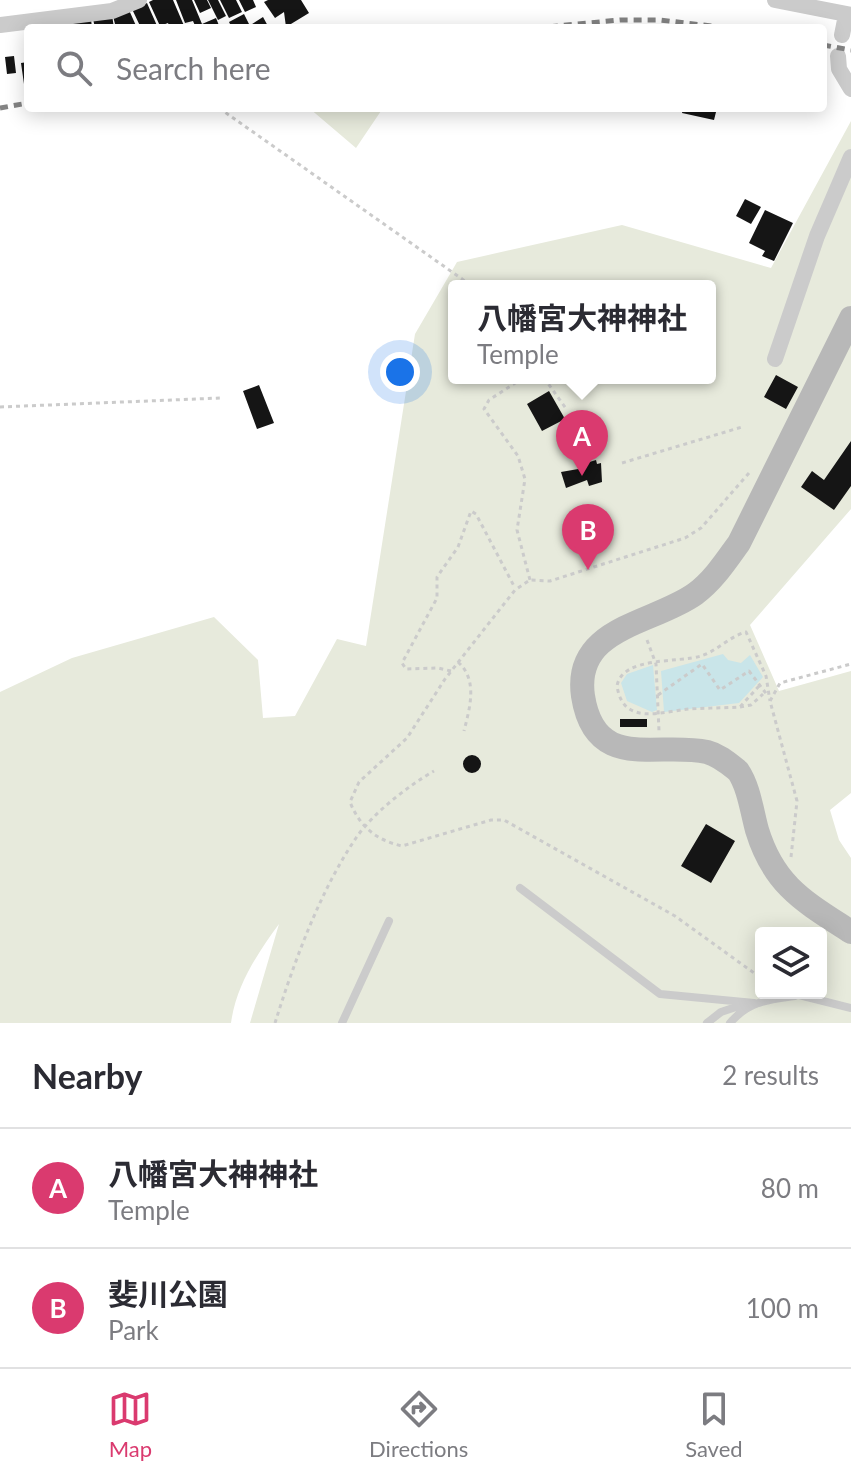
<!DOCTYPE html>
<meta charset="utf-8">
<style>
body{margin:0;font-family:Lato,"Noto Sans JP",sans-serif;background:#f7f7f7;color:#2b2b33}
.controls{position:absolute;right:24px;bottom:24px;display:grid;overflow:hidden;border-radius:8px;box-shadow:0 4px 20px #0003}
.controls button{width:72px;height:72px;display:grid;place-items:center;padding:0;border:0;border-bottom:2px solid #e1e1e2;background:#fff;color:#2b2b33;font:40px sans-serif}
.you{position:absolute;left:400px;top:372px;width:28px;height:28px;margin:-20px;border:6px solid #fff;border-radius:50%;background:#1a73e8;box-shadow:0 0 0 12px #1a73e833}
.badge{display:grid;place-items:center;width:52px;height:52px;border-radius:50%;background:#da3a6f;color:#fff;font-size:26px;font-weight:700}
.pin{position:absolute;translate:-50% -66px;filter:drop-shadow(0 2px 4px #0008)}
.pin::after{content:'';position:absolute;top:42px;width:28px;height:24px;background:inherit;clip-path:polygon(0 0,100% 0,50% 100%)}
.popup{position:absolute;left:448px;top:280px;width:268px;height:104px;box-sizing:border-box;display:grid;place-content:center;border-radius:8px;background:#fff;filter:drop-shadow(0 2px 6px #0005);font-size:26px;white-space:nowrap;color:#7c7c81}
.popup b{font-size:30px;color:#2b2b33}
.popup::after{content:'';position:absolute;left:50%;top:100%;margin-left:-16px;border:16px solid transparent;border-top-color:#fff}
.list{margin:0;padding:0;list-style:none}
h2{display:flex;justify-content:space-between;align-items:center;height:104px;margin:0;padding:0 32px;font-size:34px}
h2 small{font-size:26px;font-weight:400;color:#7c7c81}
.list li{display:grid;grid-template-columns:52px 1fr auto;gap:24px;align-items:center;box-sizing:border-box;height:120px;padding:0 32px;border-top:2px solid #e1e1e2}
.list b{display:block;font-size:30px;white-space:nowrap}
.list p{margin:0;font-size:26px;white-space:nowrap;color:#7c7c81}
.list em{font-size:26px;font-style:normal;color:#7c7c81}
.icon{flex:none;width:44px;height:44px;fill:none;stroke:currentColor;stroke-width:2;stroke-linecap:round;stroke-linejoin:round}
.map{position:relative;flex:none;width:851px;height:1023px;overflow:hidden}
.search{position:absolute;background:#fff;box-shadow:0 4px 20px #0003;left:24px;right:24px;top:24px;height:88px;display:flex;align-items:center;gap:20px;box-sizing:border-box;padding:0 28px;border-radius:8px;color:#7c7c81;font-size:30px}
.sheet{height:344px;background:#fff}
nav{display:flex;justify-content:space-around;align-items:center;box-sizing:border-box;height:112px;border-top:2px solid #e1e1e2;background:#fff;font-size:22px;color:#7c7c81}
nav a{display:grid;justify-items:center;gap:4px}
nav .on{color:#da3a6f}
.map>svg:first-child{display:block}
.green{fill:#e7eadc;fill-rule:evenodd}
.water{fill:#c9e5e9}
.building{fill:#151515}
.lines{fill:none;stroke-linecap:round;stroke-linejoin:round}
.path{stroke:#cbcbcb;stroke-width:3;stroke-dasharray:4 4;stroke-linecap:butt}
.lane{stroke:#cbcbcb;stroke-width:8}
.street{stroke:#cbcbcb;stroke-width:16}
.secondary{stroke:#b8b8b8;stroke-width:24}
.rail{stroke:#838383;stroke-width:5;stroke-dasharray:8 6;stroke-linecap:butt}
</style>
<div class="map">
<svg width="851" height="1023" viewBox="0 0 851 1023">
<rect width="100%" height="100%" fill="#fff"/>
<path class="green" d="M309 108H383L356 148Z
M851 121V509L750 625 779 691 851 671V793L830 810 839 840 851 858V1023H250L279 924C257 954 236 986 231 1023H0V692L72 658 214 617 258 660 263 718 295 716 337 639 366 646 415 334 457 262 622 225 771 268ZM454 286H710V378H454ZM761 933H821V993H761Z"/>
<path class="water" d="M723 654 728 660 741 663 750 655 763 677 739 703 664 712 661 671Z
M653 665 657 710 652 712 627 701 621 683 627 674Z"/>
<path class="building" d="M153 0H173L185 28H170L168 23 160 26 149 2Z
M176 0H192L202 24 216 18 220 28H196L193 21 185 23Z
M194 0H207L211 8 200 13Z
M208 0H218L226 16 218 20Z
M220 0H236L242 12 229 18Z
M239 0H253L256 7 245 12Z
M268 0H301L309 13 286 27 284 12 275 18 264 2Z
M147 3 158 28H141L132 9Z
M129 10 137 28H116L113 16Z
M244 14 249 24 232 28 229 22Z
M112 15 114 28H95L93 19Z
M263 17 269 28H250L249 26Z
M91 19 92 28H71L70 23Z
M14 56 16 73 7 74 5 57Z
M28 62V83L24 84 21 63Z
M683 108H717L714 120 682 113Z
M745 199 761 207 751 224 736 216Z
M765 210 793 223 774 261 762 256 765 251 749 243Z
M776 375 798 387 786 409 764 397Z
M259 385 274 423 257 429 243 391Z
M549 391 565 419 542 431 527 404Z
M851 441V486L834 510 801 487 812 471 824 480Z
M596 460 597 464 601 463 602 482 589 486 587 480 566 488 561 472 584 468 583 464Z
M620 719H647V727H620Z
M463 764a9 9 0 1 1 18 0a9 9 0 1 1-18 0Z
M706 824 735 841 711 883 681 866Z"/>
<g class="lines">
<path class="path" d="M219 108 472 286
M523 378 489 400 484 409 518 456 525 479 517 530 530 580
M544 378 567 410
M0 407 221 398
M622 463 742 427
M749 473 701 528 685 538 550 581 530 580 515 590 445 679 407 738 359 782 350 802C360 827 376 840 402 846L491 820H504L675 916 761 978
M647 640 656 664 659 731
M458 662C478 680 470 707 464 731
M451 671 438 668 406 669 402 663 437 598V577L458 547 471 511 476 514 515 588
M759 686 740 707C723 708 706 708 689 709 660 712 623 726 617 686 622 656 679 663 701 656 717 651 730 636 746 632L766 676 770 701
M658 695 702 664 720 690 749 671 768 696
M740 707 751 705 763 694
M791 857 797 801 770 701 780 683 851 664
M275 1023C294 962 320 891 356 838 373 813 408 786 434 771"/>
<path class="lane" d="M520 888 660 994 754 1003
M791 993 851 1008
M342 1023 389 921
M707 1023 721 1012 745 1004
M730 1023C749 1001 767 1000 795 996"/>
<path class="street" d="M775 0 851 15
M0 25 112 11 139 0
M842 35 846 15
M838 56 839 69 851 89
M775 359 817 236 851 157"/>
<path class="secondary" d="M851 318 739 543C726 561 713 581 695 594 653 624 573 627 583 696 595 773 657 741 707 752 719 755 728 763 738 771 749 787 752 812 757 830 774 886 805 902 851 932"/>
<path class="rail" d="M536 28 620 20H660L728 28
M823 45 851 50
M0 108 28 103"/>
</g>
</svg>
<div class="controls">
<button><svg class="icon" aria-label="layers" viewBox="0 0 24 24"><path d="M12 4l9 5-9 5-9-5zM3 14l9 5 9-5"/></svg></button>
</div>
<div class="you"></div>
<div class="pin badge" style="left:582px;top:476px">A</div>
<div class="popup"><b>八幡宮大神神社</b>Temple</div>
<div class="pin badge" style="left:588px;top:570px">B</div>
<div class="search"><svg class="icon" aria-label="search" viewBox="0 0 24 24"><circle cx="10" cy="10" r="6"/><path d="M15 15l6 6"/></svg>Search here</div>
</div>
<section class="sheet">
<h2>Nearby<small>2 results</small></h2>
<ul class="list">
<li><span class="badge">A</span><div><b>八幡宮大神神社</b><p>Temple</p></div><em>80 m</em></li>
<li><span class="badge">B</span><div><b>斐川公園</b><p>Park</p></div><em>100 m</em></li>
</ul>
</section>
<nav>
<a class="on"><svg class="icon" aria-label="map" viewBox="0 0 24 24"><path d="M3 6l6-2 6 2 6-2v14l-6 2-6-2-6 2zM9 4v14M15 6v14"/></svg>Map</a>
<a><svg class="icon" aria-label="directions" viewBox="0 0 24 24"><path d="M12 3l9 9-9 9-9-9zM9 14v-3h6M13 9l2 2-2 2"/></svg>Directions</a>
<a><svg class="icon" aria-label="saved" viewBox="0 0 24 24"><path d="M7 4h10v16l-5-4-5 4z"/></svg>Saved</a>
</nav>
